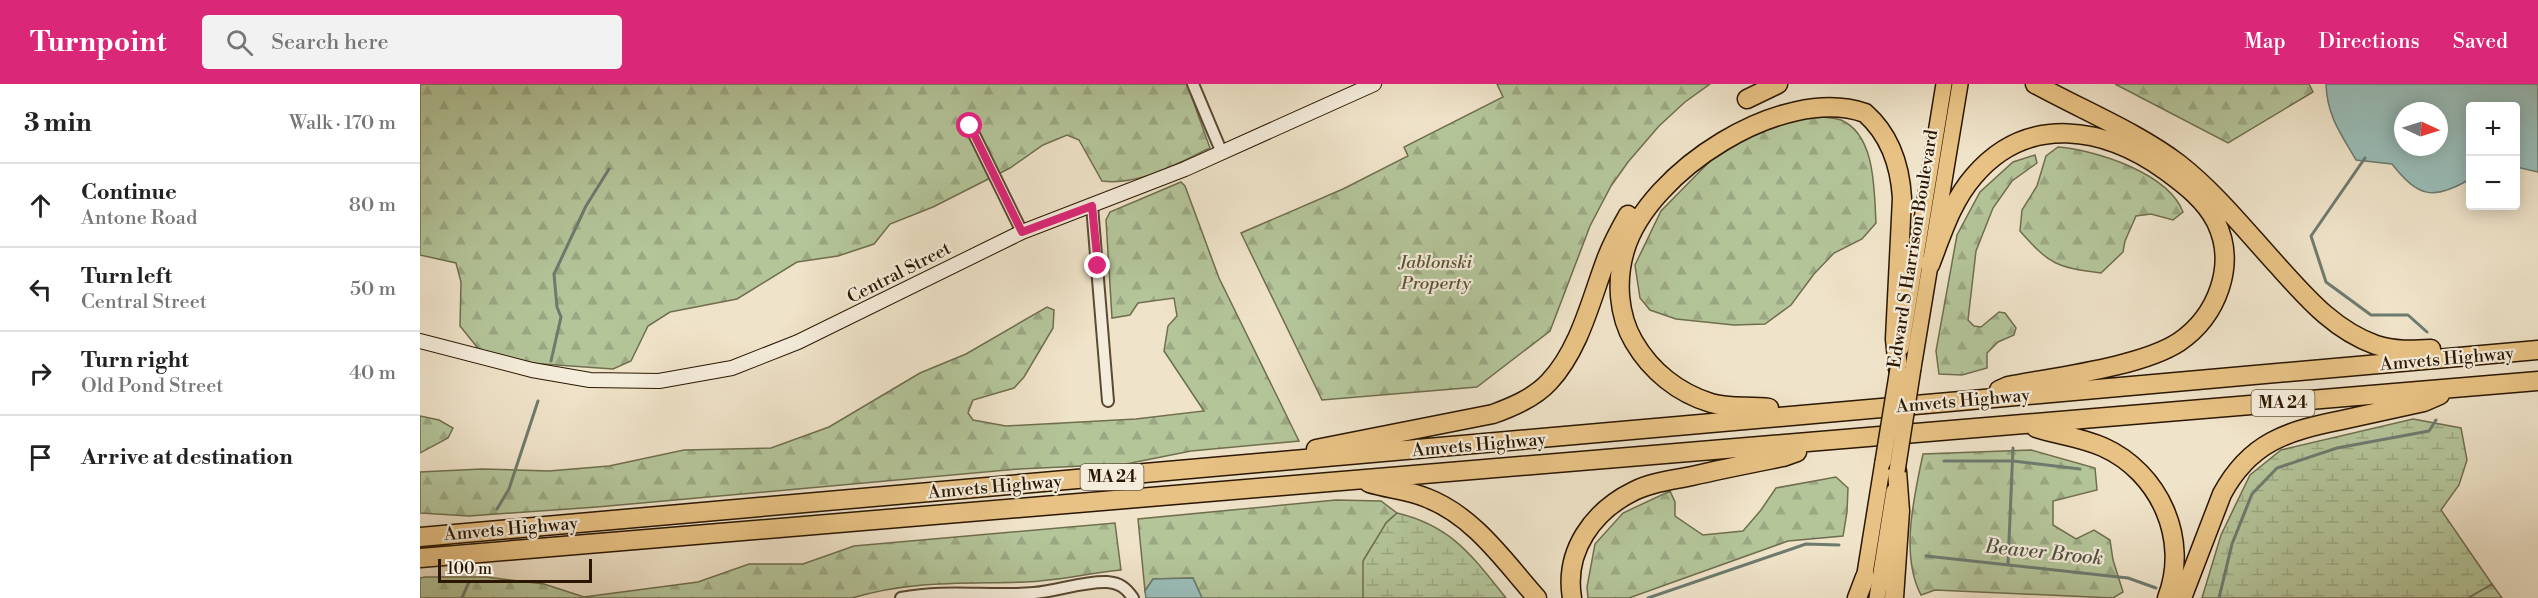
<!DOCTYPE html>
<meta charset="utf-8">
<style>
body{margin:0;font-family:"Libre Bodoni",serif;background:#f2f2f2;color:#222}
.controls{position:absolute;right:18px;top:18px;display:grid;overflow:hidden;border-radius:6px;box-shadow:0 3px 15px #0003}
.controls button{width:54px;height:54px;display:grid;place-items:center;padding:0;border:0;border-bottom:2px solid #e0e0e0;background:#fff;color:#222;font:30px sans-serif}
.compass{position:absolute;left:1974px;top:18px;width:54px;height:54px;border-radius:50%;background:#fff;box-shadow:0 3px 15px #0003;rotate:94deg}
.scale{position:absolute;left:18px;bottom:15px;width:154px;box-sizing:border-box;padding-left:6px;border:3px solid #2a1701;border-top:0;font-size:16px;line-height:21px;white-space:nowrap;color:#2a1701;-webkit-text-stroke:4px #f5eddc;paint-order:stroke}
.stop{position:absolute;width:18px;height:18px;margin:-14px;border:4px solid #db2777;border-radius:50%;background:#fff}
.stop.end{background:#db2777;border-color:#fff;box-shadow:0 2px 6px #0008}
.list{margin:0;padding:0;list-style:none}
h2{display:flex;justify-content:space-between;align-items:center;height:78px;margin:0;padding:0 24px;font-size:26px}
h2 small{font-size:20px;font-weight:400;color:#767676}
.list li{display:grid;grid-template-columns:39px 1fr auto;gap:18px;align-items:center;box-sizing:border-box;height:84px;padding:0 24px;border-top:2px solid #e0e0e0}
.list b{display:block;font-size:22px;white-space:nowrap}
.list p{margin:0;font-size:20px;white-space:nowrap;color:#767676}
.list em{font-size:20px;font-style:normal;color:#767676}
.icon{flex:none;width:33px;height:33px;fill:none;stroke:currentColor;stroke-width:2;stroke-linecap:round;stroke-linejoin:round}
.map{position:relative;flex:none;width:2118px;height:514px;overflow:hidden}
header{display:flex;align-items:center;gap:36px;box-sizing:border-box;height:84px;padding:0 30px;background:#db2777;color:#fff}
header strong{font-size:28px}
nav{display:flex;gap:33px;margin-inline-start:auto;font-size:21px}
.search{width:420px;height:54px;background:#f2f2f2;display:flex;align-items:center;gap:15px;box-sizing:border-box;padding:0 21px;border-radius:6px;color:#767676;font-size:22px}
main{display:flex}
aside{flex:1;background:#fff}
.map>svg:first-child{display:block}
.forest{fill:url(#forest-firs);stroke:#6f6e4e;stroke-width:1.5}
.wetland{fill:url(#wetland-marsh);stroke:#6f6e4e;stroke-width:1.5}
.water{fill:#9abeb9;stroke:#6d7b6f;stroke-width:1.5;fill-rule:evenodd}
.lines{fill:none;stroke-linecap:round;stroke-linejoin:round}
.stream{stroke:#6d7b6f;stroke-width:3}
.street-casing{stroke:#5b4a33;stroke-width:14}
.secondary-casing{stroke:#2a1701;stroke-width:16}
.primary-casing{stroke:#2a1701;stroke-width:18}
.highway-casing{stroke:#2a1701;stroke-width:21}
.street{stroke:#f5eddc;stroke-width:10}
.secondary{stroke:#f5eddc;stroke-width:14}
.primary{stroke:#e8c284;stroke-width:15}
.highway{stroke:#e8c284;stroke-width:18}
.primary-bridge-casing{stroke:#2a1701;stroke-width:18;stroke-linecap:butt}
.primary-bridge{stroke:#e8c284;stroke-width:15}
.route{stroke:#db2777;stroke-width:8}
.labels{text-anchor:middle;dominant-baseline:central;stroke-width:4.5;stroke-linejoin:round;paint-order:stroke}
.shield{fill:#f5eddc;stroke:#675743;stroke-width:1.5}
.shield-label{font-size:16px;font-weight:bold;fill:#2a1701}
.street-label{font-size:18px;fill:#2a1701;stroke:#f5eddc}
.park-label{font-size:18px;font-style:italic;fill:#5a5437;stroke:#f5eddc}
.water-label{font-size:20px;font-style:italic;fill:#515141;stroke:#f5eddc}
</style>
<header>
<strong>Turnpoint</strong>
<div class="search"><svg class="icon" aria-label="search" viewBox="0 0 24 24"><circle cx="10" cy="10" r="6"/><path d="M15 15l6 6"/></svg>Search here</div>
<nav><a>Map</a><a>Directions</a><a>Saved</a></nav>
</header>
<main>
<aside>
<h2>3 min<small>Walk · 170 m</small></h2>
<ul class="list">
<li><svg class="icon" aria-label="ahead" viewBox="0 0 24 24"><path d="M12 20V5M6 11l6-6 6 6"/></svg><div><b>Continue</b><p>Antone Road</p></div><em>80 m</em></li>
<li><svg class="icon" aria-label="left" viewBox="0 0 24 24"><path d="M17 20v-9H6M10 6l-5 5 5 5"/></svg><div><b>Turn left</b><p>Central Street</p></div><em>50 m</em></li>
<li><svg class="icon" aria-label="right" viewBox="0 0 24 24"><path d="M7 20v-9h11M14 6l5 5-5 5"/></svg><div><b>Turn right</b><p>Old Pond Street</p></div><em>40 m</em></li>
<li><svg class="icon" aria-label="arrive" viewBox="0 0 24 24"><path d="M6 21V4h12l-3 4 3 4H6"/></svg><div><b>Arrive at destination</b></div></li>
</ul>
</aside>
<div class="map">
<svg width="2118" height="514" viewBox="0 0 2118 514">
<defs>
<pattern id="forest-firs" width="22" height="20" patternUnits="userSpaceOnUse" patternTransform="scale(1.5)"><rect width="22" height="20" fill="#b4c59a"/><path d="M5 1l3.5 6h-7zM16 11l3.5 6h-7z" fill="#9ba883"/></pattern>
<pattern id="wetland-marsh" width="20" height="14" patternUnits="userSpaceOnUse" patternTransform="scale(1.5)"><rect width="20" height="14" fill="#b4c59a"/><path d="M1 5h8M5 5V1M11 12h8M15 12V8" fill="none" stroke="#9ba883"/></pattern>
</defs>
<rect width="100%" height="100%" fill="#efe3c9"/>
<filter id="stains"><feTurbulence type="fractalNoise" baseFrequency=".00333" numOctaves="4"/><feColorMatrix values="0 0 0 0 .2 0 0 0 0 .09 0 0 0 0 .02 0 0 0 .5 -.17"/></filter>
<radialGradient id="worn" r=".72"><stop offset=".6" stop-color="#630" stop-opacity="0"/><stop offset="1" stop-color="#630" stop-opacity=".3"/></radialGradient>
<path class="forest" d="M0 0H767L790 64C758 79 719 102 682 97L659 56 647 51 623 61 590 84 513 123 470 140 454 160 418 172 377 178 317 215 250 228 228 242 211 277 193 285 109 279 61 268 40 242 41 198 36 179 0 171Z
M1077 0H1290L1265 18 1239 42 1208 78 1191 102 1170 142 1130 247 1057 303 902 316 821 149 923 105 988 72 984 63 1083 13Z
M1695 0H1889L1893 8 1808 59Z
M1392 32C1401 33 1413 33 1421 36 1456 51 1454 107 1456 139L1442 155 1414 169 1394 190 1371 221 1345 240 1314 241 1256 235 1230 226 1220 214 1215 181 1241 127 1291 76 1353 38Z
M1638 63C1676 66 1748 89 1763 128L1753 136 1731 130 1716 132 1705 157 1703 168 1681 189C1636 183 1630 181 1600 147L1602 126 1617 102 1626 72Z
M1615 71 1617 79 1592 97 1573 124 1556 167 1548 236 1554 242 1561 243 1579 228 1585 229 1596 244 1594 251 1578 258 1567 269V284L1542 291 1519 290 1516 267 1537 151 1560 108 1593 78Z
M761 98 765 102 799 194 879 357 771 367 706 380 599 385 177 423 49 432 0 429V388L62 385 129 387 189 382 264 366 351 364 409 343 500 289 546 270 627 223 634 226 633 244 604 293 594 304 553 316 548 329 553 336 586 342 716 335 784 327 744 267 748 242 757 232 754 214 718 219 710 231 692 234 686 136 690 128Z
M0 332 19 336 33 344 28 354 0 369Z
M1611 366 1675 384 1677 406 1633 417V441L1656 455 1674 446 1690 456 1693 476 1703 508 1693 514 1515 506 1501 511C1480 471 1494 413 1503 370Z
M1416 393 1428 404 1427 428 1423 452 1368 457 1209 514H1168L1167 503 1175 460 1203 429 1250 407 1255 418V432L1283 451 1323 447 1341 426 1356 404Z
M916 416 961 417 977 429 966 439 943 514H782L773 494 733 495 725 507 718 435Z
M695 439 701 486C669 489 637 497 605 498 543 500 493 496 432 514H0V494L5 493H66L124 500 164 513 278 498 329 480H383L434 462Z
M2072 500 2082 514H2048Z"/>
<path class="wetland" d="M1993 335 2041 344 2047 376 2039 401 2021 426 2072 500 2048 514H1782L1801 451 1830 391 1861 366Z
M977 429C1032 442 1052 472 1086 514H943V477L966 439Z"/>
<path class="water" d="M1906 0H2118V88L2096 83V22H2050V95C2013 117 1998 113 1972 80L1936 76C1921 50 1907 32 1906 0ZM1983 27H2019V63H1983Z
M773 494 782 514H726L725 507 733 495Z"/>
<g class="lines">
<path class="stream" d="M1945 74 1891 152 1906 198 1951 231H1988L2007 248
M131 277 141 233 137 223 134 190 166 122 189 85
M1524 377H1593L1660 385
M77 425 89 405 118 317
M1506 472 1708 494 1736 504
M1588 480 1593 364
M42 514 49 498
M1228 514 1386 460 1419 461
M1799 514 1812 460 1832 410 1857 384 1917 364 2009 347 2016 336"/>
<g class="street-casing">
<path id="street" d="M773 0 802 69
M550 42 602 148
M672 122 688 317
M481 514C528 505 569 513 614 509 638 507 664 497 687 498 700 499 706 504 713 514"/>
</g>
<g class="secondary-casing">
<path id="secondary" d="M0 257 112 286 170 296 239 297 312 284 378 258 602 148 765 85 954 0"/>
</g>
<g class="primary-casing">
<path id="primary" d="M1481 264 1524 0
M1493 284 1540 0
M1443 502 1463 378
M1457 514 1474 407"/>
</g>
<g class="highway-casing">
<path id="highway" d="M1615 0C1662 26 1717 48 1759 80 1796 109 1826 147 1858 182 1887 214 1914 246 1956 261 1974 267 1993 266 2011 265
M1327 15 1358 0
M1510 181C1522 150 1532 117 1554 92 1608 29 1685 43 1746 87 1765 101 1785 116 1796 138 1817 181 1797 232 1759 258 1721 283 1634 293 1588 302L1579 306
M1349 324C1330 321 1310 325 1291 319 1258 309 1231 287 1214 258 1198 231 1196 196 1205 166 1228 88 1363 0 1445 29 1470 51 1480 81 1482 114L1475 255 1478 285
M1616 344C1638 351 1661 353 1683 363 1739 388 1770 455 1747 514
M896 365 1073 330C1092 323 1114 314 1129 298 1160 265 1171 215 1187 173 1193 158 1200 145 1208 131
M949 399C968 405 989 406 1007 414 1054 432 1085 478 1117 514
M0 453 2118 266
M0 474 2118 297
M1152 514C1144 467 1173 427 1214 407 1232 398 1253 396 1272 392 1302 385 1333 379 1363 373L1377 368
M1437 514 1445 493
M1474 514 1480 427 1477 387
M1762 514 1802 410C1830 358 1867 347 1922 336 1950 330 1977 324 2004 318L2020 311"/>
</g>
<use href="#street" class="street"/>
<use href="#secondary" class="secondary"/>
<use href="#primary" class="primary"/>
<use href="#highway" class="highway"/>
<g class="primary-bridge-casing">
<path id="primary-bridge" d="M1463 378 1478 285
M1477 387 1493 284"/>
</g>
<use href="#primary-bridge" class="primary-bridge"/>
</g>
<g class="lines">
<path class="route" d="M550 42 602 148 672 122 678 182"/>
</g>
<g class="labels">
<g class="shield">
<rect x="1831.5" y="306" width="63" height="26" rx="4.5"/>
<rect x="660.5" y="380" width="63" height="26" rx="4.5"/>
</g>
<g class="shield-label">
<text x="1863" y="319">MA 24</text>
<text x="692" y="393">MA 24</text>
</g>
<g class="street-label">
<text transform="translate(1493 165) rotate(-81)">Edward S Harrison Boulevard</text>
<text transform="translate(479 189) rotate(-27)">Central Street</text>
<text transform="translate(2027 275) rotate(-5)">Amvets Highway</text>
<text transform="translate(1543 317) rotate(-5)">Amvets Highway</text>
<text transform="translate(1059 361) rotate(-5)">Amvets Highway</text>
<text transform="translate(575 403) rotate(-5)">Amvets Highway</text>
<text transform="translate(91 445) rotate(-5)">Amvets Highway</text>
</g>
<g class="park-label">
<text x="1016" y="178">Jablonski<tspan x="1016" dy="21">Property</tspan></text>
</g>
<g class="water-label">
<text transform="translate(1624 469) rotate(6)">Beaver Brook</text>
</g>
</g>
<rect width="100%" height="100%" filter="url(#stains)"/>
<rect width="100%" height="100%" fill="url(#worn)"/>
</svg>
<div class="controls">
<button>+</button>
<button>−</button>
</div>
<svg class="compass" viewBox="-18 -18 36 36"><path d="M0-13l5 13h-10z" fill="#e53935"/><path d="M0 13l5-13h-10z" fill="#767676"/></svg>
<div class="scale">100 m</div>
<div class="stop" style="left:550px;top:42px"></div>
<div class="stop end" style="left:678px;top:182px"></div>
</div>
</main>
